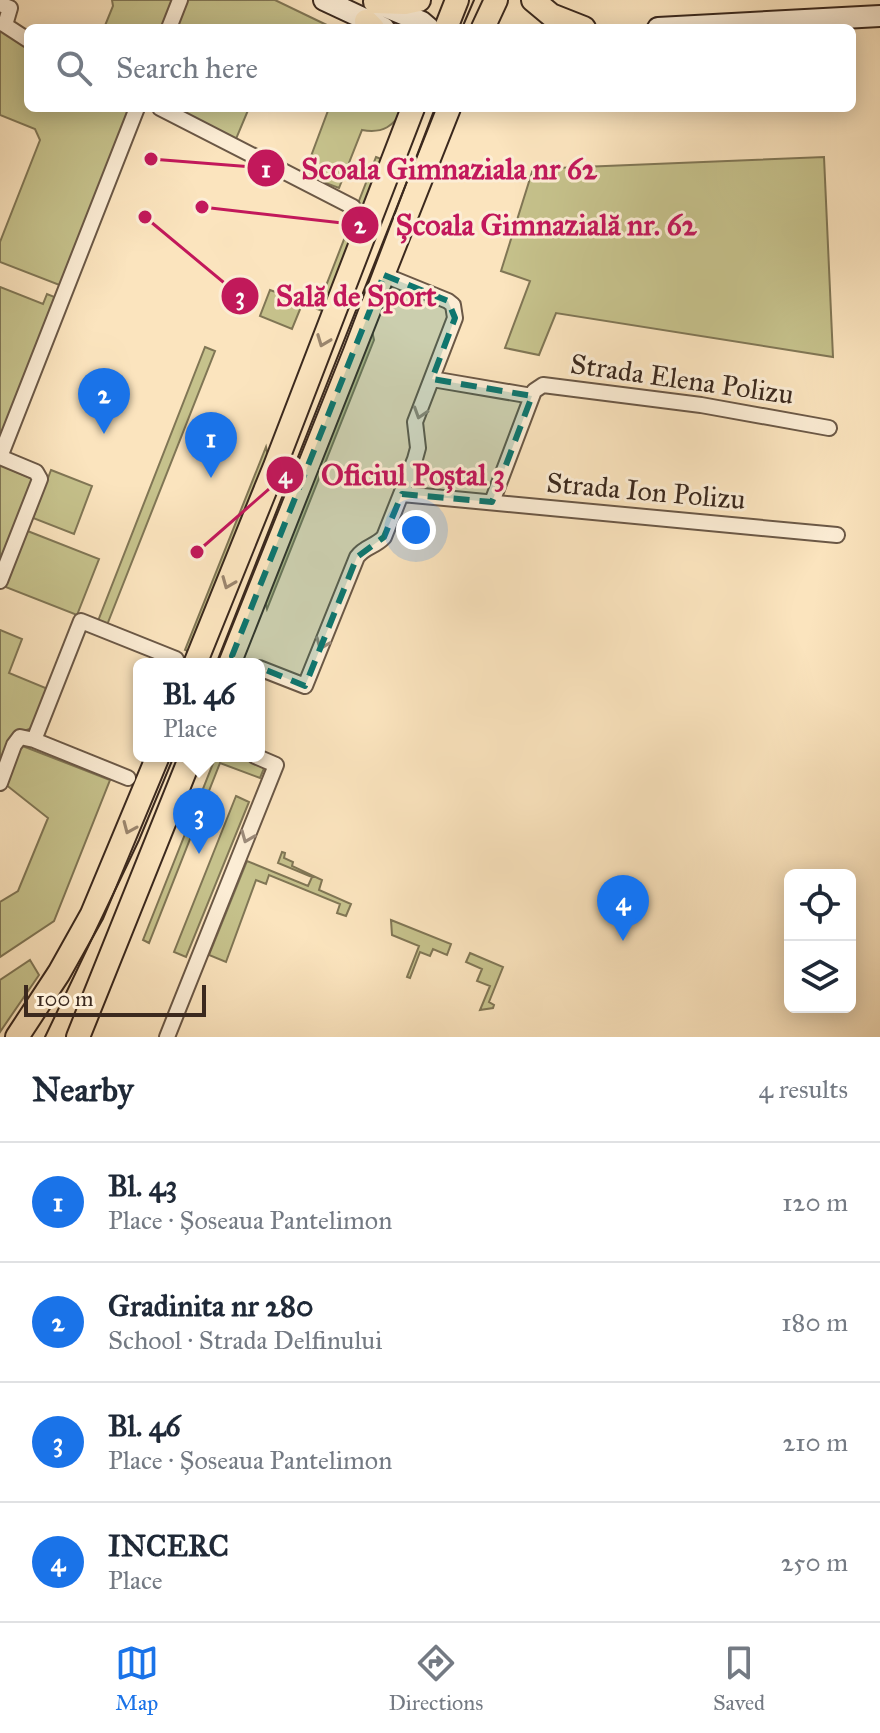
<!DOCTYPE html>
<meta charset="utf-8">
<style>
body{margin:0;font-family:"IM FELL Great Primer",serif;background:#f6f6f7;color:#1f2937}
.controls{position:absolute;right:24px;bottom:24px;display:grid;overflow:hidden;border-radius:12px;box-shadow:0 4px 20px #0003}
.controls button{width:72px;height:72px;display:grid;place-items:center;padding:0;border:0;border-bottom:2px solid #e0e1e3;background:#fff;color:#1f2937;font:40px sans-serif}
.scale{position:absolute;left:24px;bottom:20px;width:182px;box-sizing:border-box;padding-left:8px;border:4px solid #3b291e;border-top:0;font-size:22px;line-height:28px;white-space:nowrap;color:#3b291e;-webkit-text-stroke:6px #fcedd5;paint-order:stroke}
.you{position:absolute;left:416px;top:530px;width:28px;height:28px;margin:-20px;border:6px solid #fff;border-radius:50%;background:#1a73e8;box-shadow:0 0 0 12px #1a73e833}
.badge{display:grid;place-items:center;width:52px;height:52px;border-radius:50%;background:#1a73e8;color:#fff;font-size:26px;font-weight:700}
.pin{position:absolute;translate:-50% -66px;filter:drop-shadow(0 2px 4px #0008)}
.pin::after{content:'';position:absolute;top:42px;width:28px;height:24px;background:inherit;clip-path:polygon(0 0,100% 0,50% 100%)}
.popup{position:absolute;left:133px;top:658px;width:132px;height:104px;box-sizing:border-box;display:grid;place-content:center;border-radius:12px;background:#fff;filter:drop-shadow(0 2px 6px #0005);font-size:26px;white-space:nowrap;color:#747a83}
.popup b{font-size:30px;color:#1f2937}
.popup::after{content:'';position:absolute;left:50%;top:100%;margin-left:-16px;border:16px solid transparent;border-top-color:#fff}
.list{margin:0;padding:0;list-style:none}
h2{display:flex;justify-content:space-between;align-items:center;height:104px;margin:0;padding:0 32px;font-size:34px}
h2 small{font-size:26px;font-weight:400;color:#747a83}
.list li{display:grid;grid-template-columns:52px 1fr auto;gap:24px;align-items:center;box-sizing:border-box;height:120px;padding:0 32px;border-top:2px solid #e0e1e3}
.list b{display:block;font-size:30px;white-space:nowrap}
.list p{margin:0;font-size:26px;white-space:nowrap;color:#747a83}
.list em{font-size:26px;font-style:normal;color:#747a83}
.icon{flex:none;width:44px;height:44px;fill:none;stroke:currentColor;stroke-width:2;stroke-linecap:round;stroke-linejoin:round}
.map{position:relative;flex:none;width:880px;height:1037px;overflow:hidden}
.search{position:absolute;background:#fff;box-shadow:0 4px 20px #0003;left:24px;right:24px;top:24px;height:88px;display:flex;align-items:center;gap:20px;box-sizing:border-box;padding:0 28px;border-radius:12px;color:#747a83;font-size:30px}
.sheet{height:584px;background:#fff}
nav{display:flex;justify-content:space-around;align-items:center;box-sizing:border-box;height:112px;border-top:2px solid #e0e1e3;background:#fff;font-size:22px;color:#747a83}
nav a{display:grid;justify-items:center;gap:4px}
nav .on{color:#1a73e8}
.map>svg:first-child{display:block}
.green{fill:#c6c28c;stroke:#807655;stroke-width:2}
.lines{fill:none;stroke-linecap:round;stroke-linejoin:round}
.minor-casing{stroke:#6b5846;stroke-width:18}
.secondary-casing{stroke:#3b291e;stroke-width:24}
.primary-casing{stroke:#3b291e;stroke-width:26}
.minor{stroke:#fcedd5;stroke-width:14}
.secondary{stroke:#fcedd5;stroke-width:20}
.primary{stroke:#fbe4be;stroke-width:22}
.tram{stroke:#3b291e;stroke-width:2}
.oneway{stroke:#9b866e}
.oneway2{stroke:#9c8b7a}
.marked{fill:#0f766e;fill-opacity:0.2;stroke:#0f766e;stroke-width:6;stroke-dasharray:16 10;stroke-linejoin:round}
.labels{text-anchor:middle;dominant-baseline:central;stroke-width:6;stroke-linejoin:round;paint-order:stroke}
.street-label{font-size:28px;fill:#3b291e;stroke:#fcedd5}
.leader{fill:none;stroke:#c2185b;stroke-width:3}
.callout-dot{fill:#c2185b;stroke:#fcedd5;stroke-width:3}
.mark-label{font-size:24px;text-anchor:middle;font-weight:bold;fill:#fff}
.callout-label{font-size:30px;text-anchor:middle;font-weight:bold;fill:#c2185b;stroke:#fcedd5;stroke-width:6;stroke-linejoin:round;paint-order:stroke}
</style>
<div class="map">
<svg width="880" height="1037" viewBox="0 0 880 1037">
<rect width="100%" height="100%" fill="#fbe4be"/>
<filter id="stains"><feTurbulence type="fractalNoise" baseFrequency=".0025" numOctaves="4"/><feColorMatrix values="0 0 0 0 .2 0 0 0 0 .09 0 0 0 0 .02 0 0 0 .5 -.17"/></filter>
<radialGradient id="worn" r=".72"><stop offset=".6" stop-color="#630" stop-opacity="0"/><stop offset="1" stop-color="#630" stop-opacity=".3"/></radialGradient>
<path class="green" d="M112 0H173L162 28H104L113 6Z
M186 0H275L333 28H176Z
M0 30 28 46V108H131L62 286 0 262V242L40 140 35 129 0 115Z
M174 108H249L236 139Z
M329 108H404C394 126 383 134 362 130L339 188 304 175Z
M376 157 389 162 330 314 317 309Z
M824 157 833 357 556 313 539 355 505 348 530 281 501 271 533 169Z
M0 287 43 304 47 294 57 298 0 445Z
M270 290 303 302 292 329 260 316Z
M370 321 374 340 267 609 262 589Z
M205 347 215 351 107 625 98 621Z
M266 447 270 465 194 653 185 650Z
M0 465 35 480 0 570Z
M51 470 92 486 74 534 33 518Z
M25 530 99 559 77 615 3 586Z
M0 630 22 639 9 673 48 689 32 728 13 735 0 765Z
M20 745 110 780 54 921 0 957V902L18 891 48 818 5 784Z
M216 756H239L265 766 260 778 220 763 149 943 143 940Z
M236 796 249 802 186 957 174 952Z
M282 852 285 853 284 858 293 862 292 866 322 880 319 890 351 904 346 916 337 913 340 904 269 875 266 884 256 880 226 962 209 955 247 861 308 886 312 877 278 863Z
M391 920 451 944 447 955 433 949 430 956 420 952 410 978 407 977 419 946 392 935Z
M470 953 503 967 489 1002 494 1005 493 1008 480 1010 490 986 477 981 482 969 466 962Z
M30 960 39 975 0 1032V980Z"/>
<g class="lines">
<g class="minor-casing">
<path id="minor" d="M0 4 10 8 5 25 28 40
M169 28 180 0
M160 108 353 207
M432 379 532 396
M402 494 837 535
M492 502 534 391 543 385 701 405 829 428
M0 581 40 479 36 472 0 457 137 108
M259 668 305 686 357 557C365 546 375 547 384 537L415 459 418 448 415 422 455 318 453 305 448 301 384 275
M34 740 81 621 176 659
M0 783 14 745 20 737 34 740 128 778
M167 1037 276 765 255 756"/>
</g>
<g class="secondary-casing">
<path id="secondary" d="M324 0 384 28
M379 4 422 22 429 28
M658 28 880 16"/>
</g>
<g class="primary-casing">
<path id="primary" d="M533 0 551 15 584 28
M375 2 405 3 419 0
M366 21 373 28
M446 28 457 0
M483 28 496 0
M195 664 275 466 413 108
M229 664 449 108
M17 1037 59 973 92 914 158 756
M78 1037 191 756"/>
</g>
<use href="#minor" class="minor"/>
<use href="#secondary" class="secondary"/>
<use href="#primary" class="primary"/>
<path class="tram" d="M462 28 474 0
M217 664 344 347 435 108
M45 1037 139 840 174 756"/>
</g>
<defs><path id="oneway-chevron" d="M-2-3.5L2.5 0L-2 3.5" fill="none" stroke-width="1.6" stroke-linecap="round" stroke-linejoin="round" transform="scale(2)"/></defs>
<g class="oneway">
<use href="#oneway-chevron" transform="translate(323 341) rotate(111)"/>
<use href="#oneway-chevron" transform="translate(228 583) rotate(112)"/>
<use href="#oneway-chevron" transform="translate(129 828) rotate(113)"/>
</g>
<g class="oneway2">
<use href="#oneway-chevron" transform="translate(420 413) rotate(108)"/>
<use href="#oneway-chevron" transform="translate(322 644) rotate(112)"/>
<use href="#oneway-chevron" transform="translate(247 837) rotate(112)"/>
</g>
<path class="marked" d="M384 275 448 301 455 318 432 379 532 396 492 502 402 494 384 537 357 557 305 686 232 656Z"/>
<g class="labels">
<g class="street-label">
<text transform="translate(682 379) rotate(8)">Strada Elena Polizu</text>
<text transform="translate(646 491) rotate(5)">Strada Ion Polizu</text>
</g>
</g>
<path class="leader" d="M151 159L266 168M202 207L360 225M145 217L240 296M197 552L285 475"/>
<g class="callout-dot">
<circle cx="151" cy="159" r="8"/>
<circle cx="202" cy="207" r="8"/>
<circle cx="145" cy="217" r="8"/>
<circle cx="197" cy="552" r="8"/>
<circle cx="266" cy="168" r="20"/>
<circle cx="360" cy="225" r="20"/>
<circle cx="240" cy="296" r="20"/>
<circle cx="285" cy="475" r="20"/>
</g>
<g class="mark-label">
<text x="266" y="177">1</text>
<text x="360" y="233">2</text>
<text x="240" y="304">3</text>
<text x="285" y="483">4</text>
</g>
<g class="callout-label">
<text x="449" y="179">Scoala Gimnaziala nr 62</text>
<text x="546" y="235">Școala Gimnazială nr. 62</text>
<text x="356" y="306">Sală de Sport</text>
<text x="413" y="485">Oficiul Poștal 3</text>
</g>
<rect width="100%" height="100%" filter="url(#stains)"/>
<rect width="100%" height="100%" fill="url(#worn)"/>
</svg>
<div class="controls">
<button><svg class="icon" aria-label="locate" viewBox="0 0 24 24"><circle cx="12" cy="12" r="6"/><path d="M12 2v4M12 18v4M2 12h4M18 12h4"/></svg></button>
<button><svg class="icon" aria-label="layers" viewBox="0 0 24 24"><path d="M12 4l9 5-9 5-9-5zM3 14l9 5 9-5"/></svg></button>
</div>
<div class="scale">100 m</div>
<div class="you"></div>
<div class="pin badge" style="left:211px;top:478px">1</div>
<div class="pin badge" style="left:104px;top:434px">2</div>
<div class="pin badge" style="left:199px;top:854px">3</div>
<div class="popup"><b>Bl. 46</b>Place</div>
<div class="pin badge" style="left:623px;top:941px">4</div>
<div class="search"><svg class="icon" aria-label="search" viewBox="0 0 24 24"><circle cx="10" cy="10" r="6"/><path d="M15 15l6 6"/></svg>Search here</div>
</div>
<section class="sheet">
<h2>Nearby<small>4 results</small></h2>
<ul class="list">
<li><span class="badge">1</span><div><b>Bl. 43</b><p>Place · Șoseaua Pantelimon</p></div><em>120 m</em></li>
<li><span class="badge">2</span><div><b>Gradinita nr 280</b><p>School · Strada Delfinului</p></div><em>180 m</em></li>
<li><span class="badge">3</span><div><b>Bl. 46</b><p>Place · Șoseaua Pantelimon</p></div><em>210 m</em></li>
<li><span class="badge">4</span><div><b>INCERC</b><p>Place</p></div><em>250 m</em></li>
</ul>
</section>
<nav>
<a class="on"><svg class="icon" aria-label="map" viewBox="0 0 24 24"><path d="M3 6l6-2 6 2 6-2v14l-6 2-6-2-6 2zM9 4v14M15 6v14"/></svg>Map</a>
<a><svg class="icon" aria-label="directions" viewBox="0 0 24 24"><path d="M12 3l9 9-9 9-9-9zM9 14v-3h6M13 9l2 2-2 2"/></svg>Directions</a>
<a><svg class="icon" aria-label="saved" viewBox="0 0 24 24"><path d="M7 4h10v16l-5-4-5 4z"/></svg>Saved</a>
</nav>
